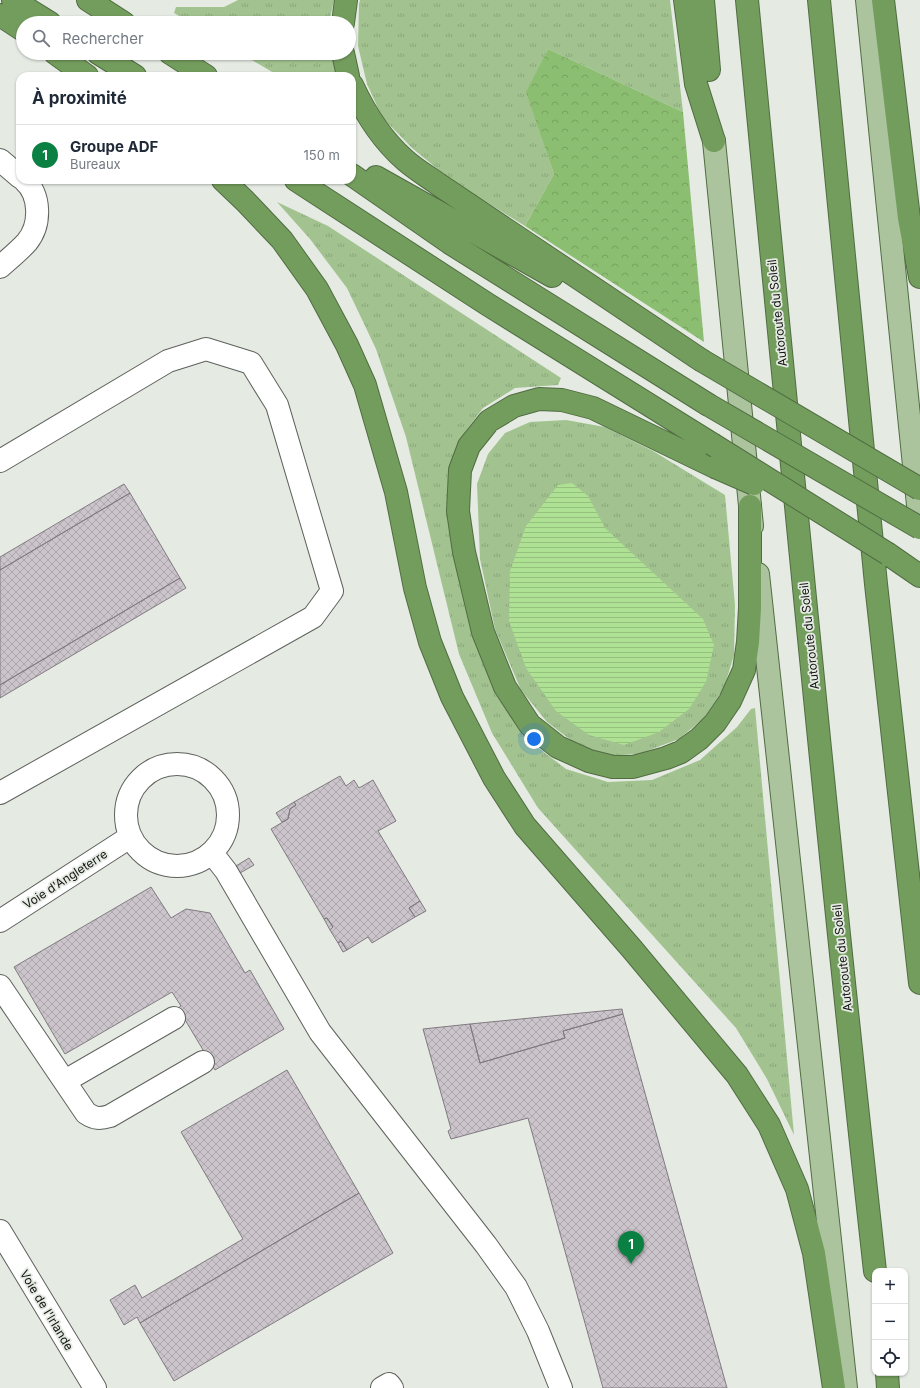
<!DOCTYPE html>
<html lang="fr">
<meta charset="utf-8">
<style>
body{margin:0;font-family:Inter,sans-serif;background:#f2f2f3;color:#1f2937}
.controls{position:absolute;right:12px;bottom:12px;display:grid;overflow:hidden;border-radius:8px;box-shadow:0 1px 3px #0004}
.controls button{width:36px;height:36px;display:grid;place-items:center;padding:0;border:0;border-bottom:1px solid #e0e1e3;background:#fff;color:#1f2937;font:20px sans-serif}
.you{position:absolute;left:534px;top:739px;width:14px;height:14px;margin:-10px;border:3px solid #fff;border-radius:50%;background:#1a73e8;box-shadow:0 0 0 6px #1a73e833}
.badge{display:grid;place-items:center;width:26px;height:26px;border-radius:50%;background:#0b8043;color:#fff;font-size:13px;font-weight:700}
.pin{position:absolute;translate:-50% -33px;filter:drop-shadow(0 1px 2px #0008)}
.pin::after{content:'';position:absolute;top:21px;width:14px;height:12px;background:inherit;clip-path:polygon(0 0,100% 0,50% 100%)}
.list{margin:0;padding:0;list-style:none}
h2{display:flex;justify-content:space-between;align-items:center;height:52px;margin:0;padding:0 16px;font-size:17px}
h2 small{font-size:13px;font-weight:400;color:#747a83}
.list li{display:grid;grid-template-columns:26px 1fr auto;gap:12px;align-items:center;box-sizing:border-box;height:60px;padding:0 16px;border-top:1px solid #e0e1e3}
.list b{display:block;font-size:15px;white-space:nowrap}
.list p{margin:0;font-size:13px;white-space:nowrap;color:#747a83}
.list em{font-size:13px;font-style:normal;color:#747a83}
.icon{flex:none;width:22px;height:22px;fill:none;stroke:currentColor;stroke-width:2;stroke-linecap:round;stroke-linejoin:round}
.map{position:relative;flex:none;width:920px;height:1388px;overflow:hidden}
.search{position:absolute;background:#fff;box-shadow:0 1px 3px #0004;left:16px;top:16px;width:340px;height:44px;display:flex;align-items:center;gap:10px;box-sizing:border-box;padding:0 14px;border-radius:22px;color:#747a83;font-size:15px}
.panel{position:absolute;background:#fff;box-shadow:0 1px 3px #0004;left:16px;top:72px;width:340px;height:112px;border-radius:12px}
.map>svg:first-child{display:block}
.grass{fill:url(#grass-tufts)}
.forest{fill:url(#forest-crowns)}
.water{fill:url(#water-rules)}
.building{fill:url(#building-cross-hatch);stroke:#817b81}
.lines{fill:none;stroke-linecap:round;stroke-linejoin:round}
.minor-casing{stroke:#5e625c;stroke-width:24}
.major-casing{stroke:#516d42;stroke-width:24}
.highway-casing{stroke:#516d42;stroke-width:24}
.minor{stroke:#fff;stroke-width:22}
.major{stroke:#abc49e;stroke-width:22}
.highway{stroke:#739d5d;stroke-width:22}
.highway-bridge-casing{stroke:#516d42;stroke-width:24;stroke-linecap:butt}
.highway-bridge{stroke:#739d5d;stroke-width:22}
.labels{text-anchor:middle;dominant-baseline:central;stroke-width:3.5;stroke-linejoin:round;paint-order:stroke}
.street-label{font-size:12px;fill:#111310;stroke:#e5eae3}
</style>
<div class="map">
<svg width="920" height="1388" viewBox="0 0 920 1388">
<defs>
<pattern id="grass-tufts" width="24" height="20" patternUnits="userSpaceOnUse"><rect width="24" height="20" fill="#a2c390"/><path d="M3 7l-1-3M5 7V3M7 7l1-3M15 17l-1-3M17 17v-4M19 17l1-3" fill="none" stroke="#8aa77b"/></pattern>
<pattern id="forest-crowns" width="20" height="18" patternUnits="userSpaceOnUse"><rect width="20" height="18" fill="#8cbe71"/><path d="M2 6a3 3 0 1 1 6 0M12 15a3 3 0 1 1 6 0" fill="none" stroke="#78a261"/></pattern>
<pattern id="water-rules" width="6" height="5" patternUnits="userSpaceOnUse"><rect width="6" height="5" fill="#aee193"/><path d="M0 2.5h6" fill="none" stroke="#95c07e"/></pattern>
<pattern id="building-cross-hatch" width="8" height="8" patternUnits="userSpaceOnUse"><rect width="8" height="8" fill="#cbc5cb"/><path d="M0 0l8 8M0 8l8-8" fill="none" stroke="#ada8ad"/></pattern>
</defs>
<rect width="100%" height="100%" fill="#e5eae3"/>
<path class="grass" d="M238 0H334L329 23H191L174 13 176 7H224Z
M360 0H670L683 112 548 49 527 92 554 174 525 226 451 180 412 148 382 117 367 84 358 46 359 4Z
M240 53H332L337 76H279Z
M277 202 328 226 561 378 558 385 515 388 483 408 465 432 452 471 467 613 496 695 528 740 566 769 608 782 652 780 700 760 737 727 751 709 755 708 794 1135 767 1079 736 1028 538 808 492 733 459 654 406 437 376 349 347 288 310 239Z
M566 420 605 427 653 451 725 495 735 605 734 655 724 688 705 717 679 739 639 754 607 756 576 744 547 722 521 690 495 629 480 559 477 484 488 454 505 433 530 422Z"/>
<path class="forest" d="M548 49 683 112 704 342 525 226 554 174 526 92Z"/>
<path class="water" d="M572 483 588 496 605 528 703 619 714 645 706 682 689 709 659 732 624 745 589 735 556 711 526 668 509 621 510 571 526 526 558 485Z"/>
<path class="building" d="M124 484 130 493 0 570V557Z
M130 493 180 578 0 685V570Z
M180 578 186 588 0 698V685Z
M340 776 346 786 354 780 359 788 373 780 396 821 378 831 420 901 409 908 415 917 372 943 368 937 347 950 341 941 338 943 330 930 333 927 327 918 324 919 271 829 288 819 290 809 296 805 294 802Z
M294 802 296 805 290 809 288 819 282 822 276 813Z
M249 858 254 865 240 873 236 866Z
M151 887 171 918 186 909 210 913 245 973 250 970 284 1029 215 1070 178 1008 181 1006 172 992 65 1054 14 967Z
M420 901 426 911 415 917 409 908Z
M327 918 333 927 330 930 324 919Z
M341 941 347 950 343 952 338 943Z
M622 1009 623 1014 563 1031 565 1038 480 1063 470 1024Z
M623 1014 727 1388H603L528 1118 451 1139 448 1131 451 1129 423 1029 470 1024 480 1063 565 1038 563 1031Z
M287 1070 359 1193 140 1323 137 1317 124 1325 110 1300 135 1285 142 1298 243 1239 181 1132Z
M359 1193 393 1253 174 1381 140 1323Z"/>
<g class="lines">
<g class="minor-casing">
<path id="minor" d="M0 160 20 177
M0 267C9 259 19 251 27 242 41 225 41 195 24 180
M0 461 168 361 206 349 251 363 277 405 332 591 313 617 0 793
M126 815a51 51 0 1 1 102 0a51 51 0 1 1-102 0Z
M212 853 226 871 320 1032 486 1245 516 1287 538 1331 561 1388
M0 921 130 837
M0 986 86 1113C95 1119 100 1119 110 1116L203 1062
M65 1081 174 1018
M0 1231 95 1388
M382 1388 389 1384 392 1388"/>
</g>
<g class="major-casing">
<path id="major" d="M867 0 920 525
M714 141 752 526
M758 574 846 1388"/>
</g>
<g class="highway-casing">
<path id="highway" d="M13 0 50 23
M88 0 124 23
M685 0 696 84 714 141
M703 0 709 70
M747 0C788 424 828 848 875 1271
M819 0 876 584 920 983
M883 0 909 218 920 277
M0 15 23 30
M343 23 346 0
M55 53 87 76
M98 53 135 76
M170 53 206 76
M343 53 348 76
M352 85C365 113 382 140 405 160 415 169 427 176 438 184L701 360
M352 175 450 243 707 404
M376 177 552 276
M223 180 245 201 282 240 317 289 347 345 365 385 396 492 415 588 430 642 452 697 494 778 525 826 632 949 737 1075 769 1125 797 1189 814 1253 834 1388
M296 180 487 304 712 444
M715 467 593 408 562 400 539 399 514 406 489 421 469 446 460 470 458 511 464 552 483 632 505 687 530 725 558 747 589 761 613 767H633L666 758 681 752 699 739 715 723 730 701 744 670 748 642 750 608V506
M888 554 920 576
M887 1373 888 1388"/>
</g>
<use href="#minor" class="minor"/>
<use href="#major" class="major"/>
<use href="#highway" class="highway"/>
<g class="highway-bridge-casing">
<path id="highway-bridge" d="M701 360 920 489
M707 404 920 528
M712 444 888 554
M715 467 754 484"/>
</g>
<use href="#highway-bridge" class="highway-bridge"/>
</g>
<g class="labels">
<g class="street-label">
<text transform="translate(777 313) rotate(-96)">Autoroute du Soleil</text>
<text transform="translate(809 636) rotate(-96)">Autoroute du Soleil</text>
<text transform="translate(65 879) rotate(-33)">Voie d'Angleterre</text>
<text transform="translate(842 958) rotate(-96)">Autoroute du Soleil</text>
<text transform="translate(47 1310) rotate(59)">Voie de l'Irlande</text>
</g>
</g>
</svg>
<div class="controls">
<button>+</button>
<button>−</button>
<button><svg class="icon" aria-label="locate" viewBox="0 0 24 24"><circle cx="12" cy="12" r="6"/><path d="M12 2v4M12 18v4M2 12h4M18 12h4"/></svg></button>
</div>
<div class="you"></div>
<div class="pin badge" style="left:631px;top:1264px">1</div>
<div class="search"><svg class="icon" aria-label="search" viewBox="0 0 24 24"><circle cx="10" cy="10" r="6"/><path d="M15 15l6 6"/></svg>Rechercher</div>
<section class="panel">
<h2>À proximité<small></small></h2>
<ul class="list">
<li><span class="badge">1</span><div><b>Groupe ADF</b><p>Bureaux</p></div><em>150 m</em></li>
</ul>
</section>
</div>
